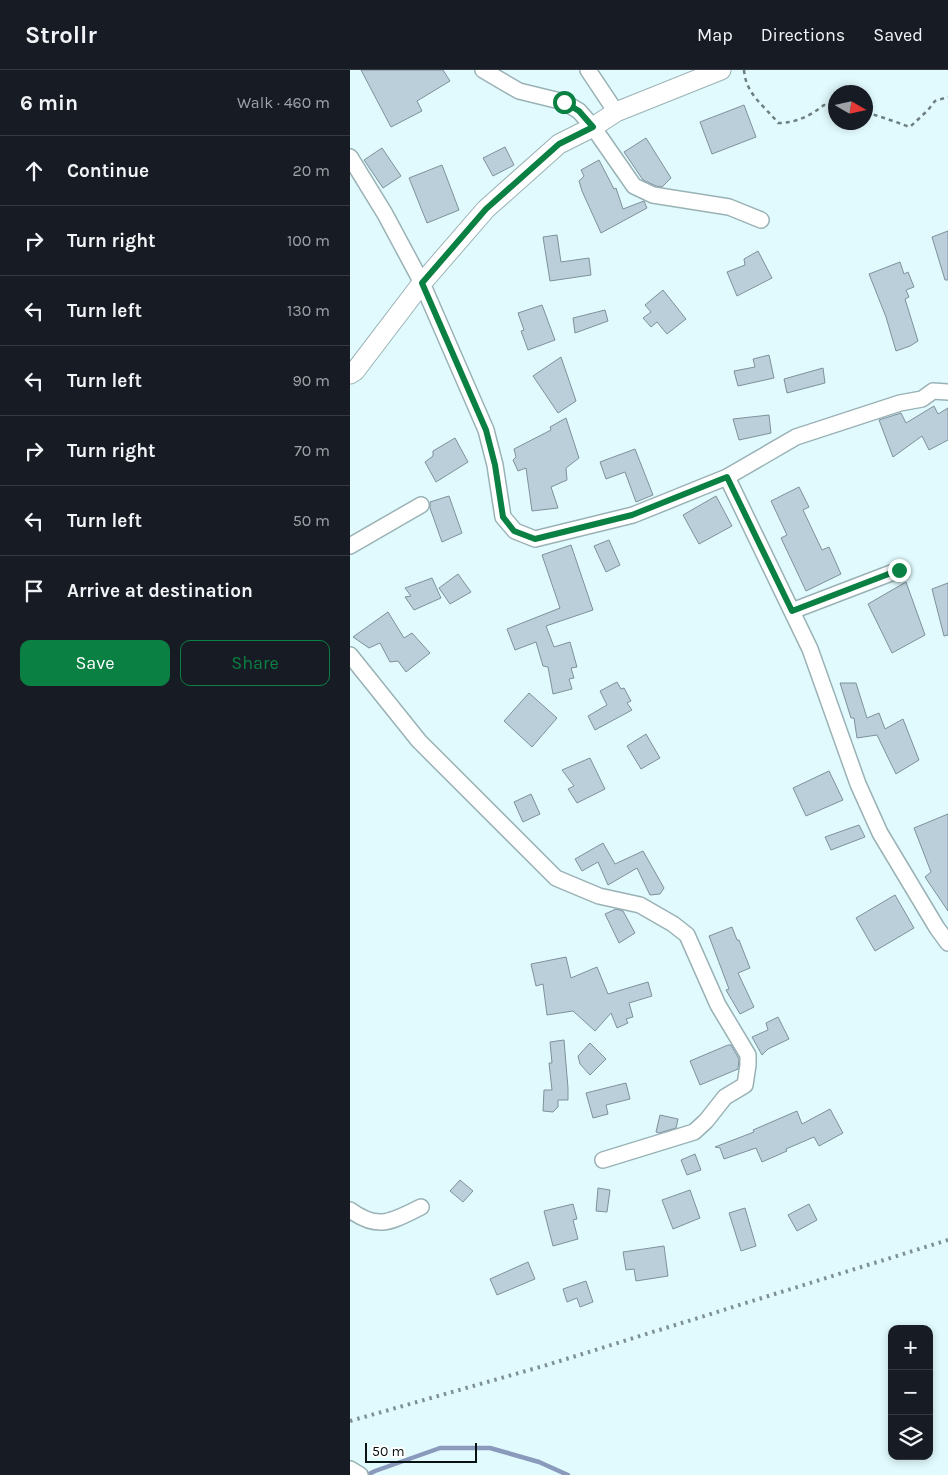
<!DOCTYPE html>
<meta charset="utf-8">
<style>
body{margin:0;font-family:Karla,sans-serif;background:#20242c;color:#f1f3f6}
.controls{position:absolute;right:15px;bottom:15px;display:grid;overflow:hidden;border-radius:10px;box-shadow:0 2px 8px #0003}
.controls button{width:45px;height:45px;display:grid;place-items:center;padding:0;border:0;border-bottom:1px solid #363941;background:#171b24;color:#f1f3f6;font:25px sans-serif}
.compass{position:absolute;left:478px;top:15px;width:45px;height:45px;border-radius:50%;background:#171b24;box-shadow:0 2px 8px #0003;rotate:99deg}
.scale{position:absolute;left:15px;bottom:12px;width:112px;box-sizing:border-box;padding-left:5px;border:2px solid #091213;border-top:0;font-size:14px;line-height:18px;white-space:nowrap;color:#091213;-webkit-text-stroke:4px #fff;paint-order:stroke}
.stop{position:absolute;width:15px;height:15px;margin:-11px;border:4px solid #0b8043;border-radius:50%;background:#fff}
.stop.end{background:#0b8043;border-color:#fff;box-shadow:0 1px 5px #0008}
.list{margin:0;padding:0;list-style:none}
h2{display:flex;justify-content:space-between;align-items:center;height:65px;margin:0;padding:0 20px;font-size:21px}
h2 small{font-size:16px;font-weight:400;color:#9ea1a6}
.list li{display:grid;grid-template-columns:32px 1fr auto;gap:15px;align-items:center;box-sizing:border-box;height:70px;padding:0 20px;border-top:1px solid #363941}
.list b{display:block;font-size:19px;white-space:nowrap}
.list em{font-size:16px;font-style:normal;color:#9ea1a6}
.actions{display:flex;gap:10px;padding:15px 20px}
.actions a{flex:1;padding:11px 0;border:1px solid #0b8043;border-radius:10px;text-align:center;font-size:18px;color:#0b8043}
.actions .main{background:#0b8043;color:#fff}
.icon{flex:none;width:28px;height:28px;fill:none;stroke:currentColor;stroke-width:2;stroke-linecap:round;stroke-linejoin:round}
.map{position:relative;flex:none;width:598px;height:1405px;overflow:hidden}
header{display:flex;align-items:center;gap:30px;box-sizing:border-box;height:70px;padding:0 25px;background:#171b24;border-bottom:1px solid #363941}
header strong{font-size:24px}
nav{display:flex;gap:28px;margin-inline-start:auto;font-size:18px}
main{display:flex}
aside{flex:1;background:#171b24}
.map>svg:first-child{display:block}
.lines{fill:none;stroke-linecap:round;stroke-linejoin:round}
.stream{stroke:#8a9abd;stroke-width:4.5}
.building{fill:#bbcfdb;stroke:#7e919c}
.minor-casing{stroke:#9ab2b5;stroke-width:18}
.tertiary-casing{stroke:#9ab2b5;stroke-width:21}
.path{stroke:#6e7f80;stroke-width:2.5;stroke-dasharray:4 4;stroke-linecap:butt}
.minor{stroke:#fff;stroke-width:15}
.tertiary{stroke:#fff;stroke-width:19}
.rail{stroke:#7e9092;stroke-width:4;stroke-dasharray:2.5 5;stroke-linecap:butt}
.route{stroke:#0b8043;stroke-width:6}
</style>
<header>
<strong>Strollr</strong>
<nav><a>Map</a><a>Directions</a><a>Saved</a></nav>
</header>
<main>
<aside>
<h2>6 min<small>Walk · 460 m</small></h2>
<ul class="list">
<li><svg class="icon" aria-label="ahead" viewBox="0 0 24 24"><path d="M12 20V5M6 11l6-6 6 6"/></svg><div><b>Continue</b></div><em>20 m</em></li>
<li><svg class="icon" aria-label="right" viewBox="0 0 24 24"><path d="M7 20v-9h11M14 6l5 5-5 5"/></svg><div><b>Turn right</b></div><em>100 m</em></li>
<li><svg class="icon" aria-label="left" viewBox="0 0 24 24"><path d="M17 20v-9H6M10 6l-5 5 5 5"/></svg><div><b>Turn left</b></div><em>130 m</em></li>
<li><svg class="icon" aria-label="left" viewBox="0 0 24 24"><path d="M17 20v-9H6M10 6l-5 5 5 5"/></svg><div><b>Turn left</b></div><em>90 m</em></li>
<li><svg class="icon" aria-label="right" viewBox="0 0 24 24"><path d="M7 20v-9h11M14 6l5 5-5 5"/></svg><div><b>Turn right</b></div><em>70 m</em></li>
<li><svg class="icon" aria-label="left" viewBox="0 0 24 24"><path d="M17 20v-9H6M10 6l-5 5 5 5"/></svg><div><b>Turn left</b></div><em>50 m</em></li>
<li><svg class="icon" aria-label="arrive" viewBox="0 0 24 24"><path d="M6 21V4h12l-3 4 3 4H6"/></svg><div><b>Arrive at destination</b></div></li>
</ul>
<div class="actions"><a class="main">Save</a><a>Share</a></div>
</aside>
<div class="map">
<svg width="598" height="1405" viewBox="0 0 598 1405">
<rect width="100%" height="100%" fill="#e1fafd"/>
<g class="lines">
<path class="stream" d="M17 1405 25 1401 90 1378H140L189 1392 218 1405"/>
</g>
<path class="building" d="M11 0H93L100 11 67 31 72 41 41 57Z
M394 35 406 67 362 84 350 52Z
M296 68 321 108 312 117 306 116 293 110 274 82Z
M155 77 164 95 143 106 133 88Z
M32 78 51 106 33 118 14 90Z
M249 90 264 119 266 118 273 139 294 131 297 138 251 163 232 121 229 111 234 106 231 100Z
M92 95 109 140 77 153 59 108Z
M598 161V210H595L582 167Z
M207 165 211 192 239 188 241 205 200 211 193 167Z
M408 181 422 208 387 226 377 202 395 195 394 189Z
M550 192 554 204 558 202 564 217 556 220 559 227 555 229 568 271 560 276 546 281 536 247 519 204Z
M313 220 336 249 317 264 307 252 301 257 293 248 301 242 295 235Z
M192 235 205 270 178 280 171 261 174 260 168 243Z
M255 240 258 251 225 263 223 248Z
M419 285 424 308 388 316 384 301 405 297 403 289Z
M211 287 226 331 208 343 183 306Z
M473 298 475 313 437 323 434 309Z
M584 336 588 344 598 338V370L579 380 572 366 543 387 529 350 551 343 556 353Z
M419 345 421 363 389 370 383 349Z
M216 348 229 388 216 398 217 410 201 417 208 438 182 441 176 398 168 401 163 390 166 387 164 379 201 360 200 357Z
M105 368 118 392 86 412 75 392 83 386V381Z
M285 379 303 425 286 432 275 402 256 409 250 392Z
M449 417 459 437 453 440 472 480 479 477 491 504 456 521 431 468 437 465 421 431Z
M99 426 112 463 92 472 80 438V432Z
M366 426 382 456 349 474 333 445Z
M259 470 270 495 256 502 244 476Z
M221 475 243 540 196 556 204 577 220 572 227 597 221 598 224 608 219 609 222 619 203 624 198 597 193 596 186 572 165 580 157 559 210 538 192 485Z
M108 504 121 522 100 534 89 518Z
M82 508 91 528 64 540 55 527 61 526 55 518Z
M556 512 575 565 542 583 518 534Z
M598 513V565L594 566 582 519Z
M38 542 54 568 62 563 80 583 56 602 48 591 40 592 30 573 19 578 3 567Z
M267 612 271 619 274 618 281 631 277 633 282 640 245 660 238 646 257 635 250 621Z
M490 613H506L517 648 529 643 535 659 553 649 569 690 546 704 527 665 507 668 504 648H501Z
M179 623 207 648 182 677 154 651Z
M296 664 310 688 291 699 277 676Z
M240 688 255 719 227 733 218 719 224 716 212 700Z
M479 701 493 730 456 746 443 718Z
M181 724 190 744 173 752 164 732Z
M598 744V841L575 807 581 802 564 758Z
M509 755 515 767 481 780 475 767Z
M253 773 265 794 293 781 314 818 310 824 300 825 287 798 258 815 248 792 232 801 225 789Z
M545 825 564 858 525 881 506 848Z
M266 839 273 841 285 863 269 873 255 844Z
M382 857 387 870H389L400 898 388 903 404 937 390 944 376 920 379 919 359 866Z
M216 887 221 908 247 897 258 924 298 912 302 926 279 933 283 947 276 949 278 953 267 958 261 943 245 961 223 941 197 945 193 914 186 916 181 894Z
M428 947 439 969 418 979 412 985 402 967 418 960 416 953Z
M214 970 218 1018V1030H208V1037L203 1042 193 1041 194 1020H202L199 993H202L200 972Z
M240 973 256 989 240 1005 230 994 228 986Z
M378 975H381L389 989 388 999 350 1015 340 991Z
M276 1013 280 1029 256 1035 258 1044 243 1048 236 1023Z
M480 1039 493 1063 469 1076 464 1067 436 1079 437 1081 412 1092 406 1078 374 1089 370 1078 365 1077 404 1062 403 1060 447 1041 452 1054Z
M310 1045 328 1049 326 1058 309 1063 306 1062Z
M345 1084 351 1100 337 1105 331 1090Z
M110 1110 123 1121 113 1132 100 1121Z
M248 1118 260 1120 257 1142 246 1141Z
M340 1120 350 1148 323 1159 312 1130Z
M223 1134 227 1149 223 1150 228 1169 203 1176 194 1141Z
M459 1134 467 1150 447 1161 438 1145Z
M395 1138 406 1176 391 1181 379 1143Z
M314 1176 318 1206 286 1211 284 1199 276 1200 273 1182Z
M178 1192 185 1209 147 1225 140 1209Z
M236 1211 243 1232 230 1237 227 1228 217 1232 213 1219Z"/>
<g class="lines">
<g class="minor-casing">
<path id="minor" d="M133 0 169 21 214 32 229 41 243 57 284 116 303 125 379 137 411 150
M238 0 266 42
M0 87 35 144 72 213 136 360 145 395 153 447 165 461 185 469 283 445 377 407 460 579 508 714 530 763 587 858 598 873
M377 407 446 367 550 333 572 329 583 321 598 322
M0 476 71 435
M442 541 549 500
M0 585 69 671 206 808 249 826 290 835 323 854 337 865 368 935 398 985V995L395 1015 375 1027 356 1051 344 1062 253 1090
M0 1140C29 1161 42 1151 71 1137
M0 1399 10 1405"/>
</g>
<g class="tertiary-casing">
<path id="tertiary" d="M0 304 5 301 72 213 136 139 209 74 243 57 266 42 371 0"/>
</g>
<path class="path" d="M394 0C396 25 414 35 428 53 446 53 460 46 474 35L486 38
M516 42C524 45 532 47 540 50 547 52 553 55 560 57L578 40 585 31 598 27"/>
<use href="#minor" class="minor"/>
<use href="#tertiary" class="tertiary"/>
<path class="rail" d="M0 1351 197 1295 598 1170"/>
</g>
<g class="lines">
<path class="route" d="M214 32 229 41 243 57 209 74 136 139 72 213 136 360 145 395 153 447 164 461 185 469 282 445 377 407 442 541 549 500"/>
</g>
</svg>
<div class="controls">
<button>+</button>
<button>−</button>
<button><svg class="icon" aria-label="layers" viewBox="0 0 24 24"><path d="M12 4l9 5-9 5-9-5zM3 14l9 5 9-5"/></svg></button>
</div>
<svg class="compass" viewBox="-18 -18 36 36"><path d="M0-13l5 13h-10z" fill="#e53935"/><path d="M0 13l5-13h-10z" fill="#9ea1a6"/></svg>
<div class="scale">50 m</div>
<div class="stop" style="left:214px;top:32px"></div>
<div class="stop end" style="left:549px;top:500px"></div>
</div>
</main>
